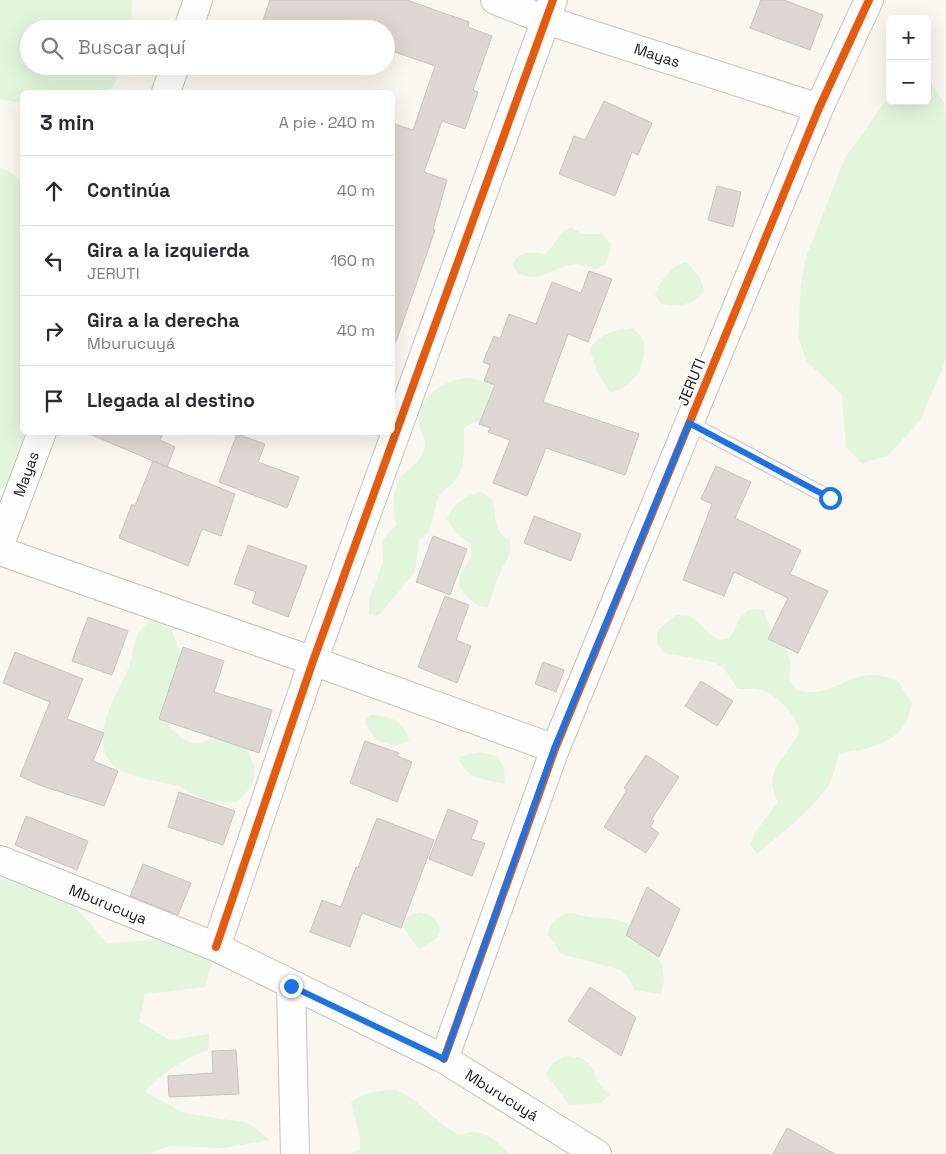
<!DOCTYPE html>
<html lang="es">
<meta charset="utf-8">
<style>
body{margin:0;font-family:"Space Grotesk",sans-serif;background:#f7f7f7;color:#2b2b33}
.controls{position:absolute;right:15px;top:15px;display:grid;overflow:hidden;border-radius:8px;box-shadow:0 5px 20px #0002}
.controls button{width:45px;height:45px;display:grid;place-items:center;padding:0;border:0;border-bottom:1px solid #e1e1e2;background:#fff;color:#2b2b33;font:25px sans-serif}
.stop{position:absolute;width:15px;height:15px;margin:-11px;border:4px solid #1a73e8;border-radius:50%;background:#fff}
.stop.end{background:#1a73e8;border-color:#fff;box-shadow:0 1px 5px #0008}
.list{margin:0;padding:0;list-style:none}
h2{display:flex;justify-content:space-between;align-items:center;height:65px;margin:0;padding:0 20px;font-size:21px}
h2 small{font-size:16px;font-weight:400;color:#7c7c81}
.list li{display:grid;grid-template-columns:32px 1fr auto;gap:15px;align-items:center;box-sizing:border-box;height:70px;padding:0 20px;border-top:1px solid #e1e1e2}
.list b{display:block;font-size:19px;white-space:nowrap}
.list p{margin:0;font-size:16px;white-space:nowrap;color:#7c7c81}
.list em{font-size:16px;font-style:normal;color:#7c7c81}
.icon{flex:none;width:28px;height:28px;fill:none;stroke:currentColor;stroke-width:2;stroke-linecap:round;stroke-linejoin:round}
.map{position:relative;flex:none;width:946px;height:1154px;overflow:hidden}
.search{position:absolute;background:#fff;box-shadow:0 5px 20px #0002;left:20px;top:20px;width:375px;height:55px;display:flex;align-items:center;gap:12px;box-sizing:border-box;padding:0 18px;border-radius:28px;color:#7c7c81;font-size:19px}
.panel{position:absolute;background:#fff;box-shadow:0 5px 20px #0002;left:20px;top:90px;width:375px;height:345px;border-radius:8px}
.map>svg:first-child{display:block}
.green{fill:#e1f6dc}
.building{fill:#ddd6d2;stroke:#cbc3c0}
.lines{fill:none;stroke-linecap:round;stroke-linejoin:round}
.service-casing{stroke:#c7c2bc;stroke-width:16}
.minor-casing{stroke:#c7c2bc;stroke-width:30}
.service{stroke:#fefefd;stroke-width:14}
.minor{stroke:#fefefd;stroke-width:28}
.cycleway-casing{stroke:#fff;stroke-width:11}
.cycleway{stroke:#e8590c;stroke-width:8}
.route{stroke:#1a73e8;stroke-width:6}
.labels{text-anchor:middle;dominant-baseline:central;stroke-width:4;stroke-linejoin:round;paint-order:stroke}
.street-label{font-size:15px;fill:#1a150d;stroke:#fff}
</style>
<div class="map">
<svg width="946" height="1154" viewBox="0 0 946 1154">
<rect width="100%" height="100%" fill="#faf6f0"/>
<path class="green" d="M0 0H132L131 29H29V66H121L113 87 107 92H22V103L0 99Z
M927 82H930L944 102 946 127V360L920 421 887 456 862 463 846 447 842 394 807 362 798 337 801 285 806 257 845 158 887 99 890 97V101H927Z
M0 168 10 172 22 183V432L35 433 21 472 0 490Z
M572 228 583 234H602L611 244 607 263 597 269C590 268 585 264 578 264 556 263 536 289 515 270L513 264C519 250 532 252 545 254 556 246 557 230 572 228Z
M686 262 699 276 704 290C697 304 677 308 662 304L655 294C663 278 669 267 686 262Z
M632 328C634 331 639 333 641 336 647 346 643 366 637 375 631 384 619 389 610 393L597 372 590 349C599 334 615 330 632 328Z
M470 378 494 385 504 394 488 420 474 422 464 428V454L462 468 457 479 438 496 432 522 428 532 419 540 415 572 380 614 375 616 369 614V600L383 562 382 541 396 525C393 512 392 493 399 480 403 471 417 467 424 451 428 440 419 432 419 421 419 394 446 379 470 378Z
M482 492 493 501 497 527 504 538 510 540C512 557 506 560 500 573 495 584 492 596 488 607 480 607 473 603 467 597 446 575 475 568 471 548 470 540 464 540 458 535 453 531 451 525 447 519 452 505 467 494 482 492Z
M750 609 763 610 773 632 788 653 790 664 789 678 796 690C828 700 844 675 873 675 880 675 889 678 896 679L912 702C907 742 873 749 839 753 836 762 835 771 831 780 821 803 777 837 757 854L750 845 755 833 778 802C761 768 787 760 798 734 803 720 774 692 761 690 754 688 746 689 738 689L724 668 713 662 664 653 657 643V631L676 615 690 616 718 640 730 638 741 617Z
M153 619 164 622 172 631 180 653V678L161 709C165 721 175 736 187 741 200 746 207 739 220 738 237 736 251 751 254 767 257 783 247 793 236 802 225 801 209 802 198 797 190 794 186 787 175 785 158 781 136 779 120 770 85 749 113 700 126 674 137 652 129 633 153 619Z
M371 715C391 716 405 721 409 741L395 746 376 740 365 723 366 718Z
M477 752 498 756 504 768 505 784C488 780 463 779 459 757Z
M0 877 74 906 107 943 157 940 213 959 205 987 145 994 139 1022 170 1040 209 1034 208 1050C181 1060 165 1071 145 1092L184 1113 248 1123 270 1140 223 1148 169 1146 148 1154H0Z
M420 912 432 916C449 935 436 939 419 949L402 926 408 916Z
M572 913C588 920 607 915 622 921 637 926 661 956 663 971 665 979 663 987 661 994L635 990 629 979 621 970 561 954 548 934C552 920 557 915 572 913Z
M564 1056C601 1056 587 1077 610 1094L601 1103 569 1105 546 1074 553 1063Z
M396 1090C418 1098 444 1131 459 1134 463 1135 469 1132 474 1132 490 1133 498 1143 509 1154H349L360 1149V1138L351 1103C365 1091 378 1091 396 1090Z"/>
<path class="building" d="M270 0H407L469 22 468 27 492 36 473 90 478 92 465 129 442 121 424 172 447 180 433 229 435 230 396 342H392V123L413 130 435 66 386 49V29H260Z
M761 0H784L823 15 810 50 750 28Z
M604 101 652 123 638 155 632 152 615 196 559 174 574 136 585 140Z
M717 186 741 192 733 227 708 220Z
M589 271 612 279 588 342 568 334 543 402 639 434 625 475 546 448 527 496 493 483 510 440 488 432 490 428 479 424 495 385 484 381 490 365 483 362 494 336 500 339 509 314 536 324 552 282 581 293Z
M85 432H163L160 440 175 447 167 467Z
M237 434 265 444 258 462 299 477 287 508 219 482Z
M153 461 235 494 221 536 202 529 188 566 119 538 132 504 135 506Z
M716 466 751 482 735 518 801 550 790 574 828 591 798 653 768 639 788 598 734 572 724 596 683 580 712 504 701 499Z
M534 516 581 534 571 561 524 543Z
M433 536 467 549 450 595 416 582Z
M248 545 307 566 288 617 252 603 256 592 234 584Z
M445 596 469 605 456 640 471 646 457 683 418 667Z
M88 617 128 631 112 675 72 661Z
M183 647 224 661 214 692 272 710 259 753 159 719Z
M15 652 83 679 67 719 104 733 93 761 118 771 104 806 39 785 20 776 50 702 3 683Z
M543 662 564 670 556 692 535 684Z
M701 681 733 701 717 726 685 706Z
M365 741 399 753 397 756 412 762 397 802 350 783Z
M646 755 679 777 651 820 654 821 650 827 659 833 646 853 604 827 627 790 624 788Z
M179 792 235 811 223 845 168 827Z
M448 809 478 821 471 839 485 843 472 876 429 859Z
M26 816 88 841 77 870 15 845Z
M377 818 434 840 401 928 362 913 350 947 310 932 322 900 341 907 356 867 358 868Z
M143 864 191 883 178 915 130 896Z
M647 887 680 909 659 957 626 935Z
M590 987 636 1017 621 1056 568 1021Z
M236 1050 239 1094 169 1097 168 1076 213 1073 212 1051Z
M787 1128 835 1154H773Z"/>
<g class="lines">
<g class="service-casing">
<path id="service" d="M689 423 830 498"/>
</g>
<g class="minor-casing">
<path id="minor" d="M495 0 546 20 819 108
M188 29 198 0
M166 92 175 66
M0 544 42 432
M0 551 313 661 555 749
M0 860 216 947 444 1059 597 1154
M216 947 313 661 553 0
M291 986 295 1154
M444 1059 555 749 819 108 869 0"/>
</g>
<use href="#service" class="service"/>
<use href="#minor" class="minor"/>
<g class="cycleway-casing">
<path id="cycleway" d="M216 947 313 661 553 0
M444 1059 555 749 819 108 869 0"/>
</g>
<use href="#cycleway" class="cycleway"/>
</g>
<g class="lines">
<path class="route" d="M291 986 444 1059 554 749 689 423 830 498"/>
</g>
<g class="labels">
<g class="street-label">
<text transform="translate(657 55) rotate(18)">Mayas</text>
<text transform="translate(691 382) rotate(-68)">JERUTI</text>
<text transform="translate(26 474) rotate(-70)">Mayas</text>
<text transform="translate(108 904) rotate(22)">Mburucuya</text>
<text transform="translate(502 1095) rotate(32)">Mburucuyá</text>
</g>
</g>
</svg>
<div class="controls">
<button>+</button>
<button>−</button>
</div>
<div class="stop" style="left:830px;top:498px"></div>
<div class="stop end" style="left:291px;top:986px"></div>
<div class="search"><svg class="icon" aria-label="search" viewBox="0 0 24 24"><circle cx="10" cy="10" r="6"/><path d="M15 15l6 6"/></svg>Buscar aquí</div>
<section class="panel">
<h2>3 min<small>A pie · 240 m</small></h2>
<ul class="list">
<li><svg class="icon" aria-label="ahead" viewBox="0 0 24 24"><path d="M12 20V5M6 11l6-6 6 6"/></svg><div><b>Continúa</b></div><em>40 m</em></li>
<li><svg class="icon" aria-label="left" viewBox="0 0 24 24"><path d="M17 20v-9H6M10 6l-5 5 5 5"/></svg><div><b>Gira a la izquierda</b><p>JERUTI</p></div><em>160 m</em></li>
<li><svg class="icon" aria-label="right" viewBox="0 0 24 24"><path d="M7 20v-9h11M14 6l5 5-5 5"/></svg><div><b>Gira a la derecha</b><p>Mburucuyá</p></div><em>40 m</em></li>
<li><svg class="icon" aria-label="arrive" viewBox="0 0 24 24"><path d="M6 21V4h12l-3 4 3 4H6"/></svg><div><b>Llegada al destino</b></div></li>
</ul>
</section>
</div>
